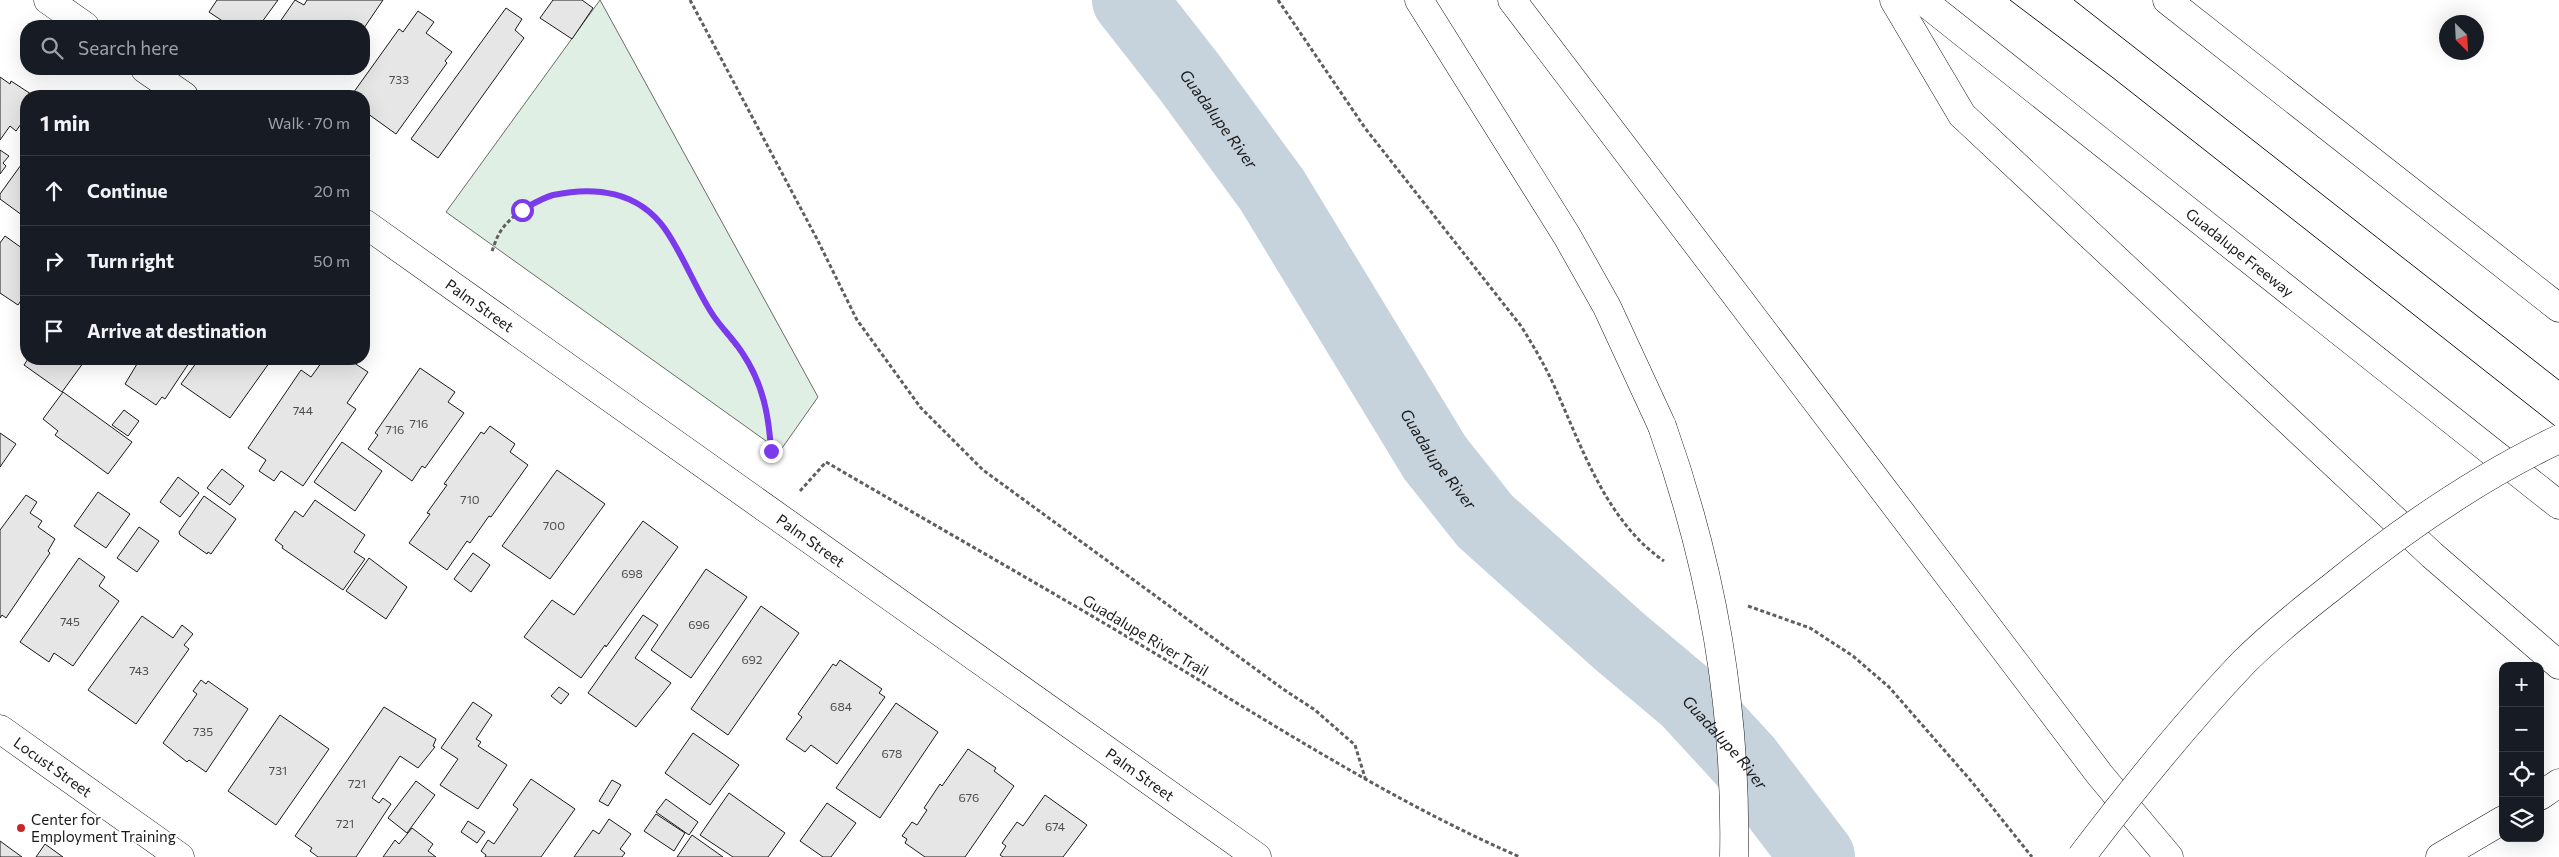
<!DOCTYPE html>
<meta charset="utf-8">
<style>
body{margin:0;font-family:Commissioner,sans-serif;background:#20242c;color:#f1f3f6}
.controls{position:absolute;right:15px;bottom:15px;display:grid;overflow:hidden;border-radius:10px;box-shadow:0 5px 20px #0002}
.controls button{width:45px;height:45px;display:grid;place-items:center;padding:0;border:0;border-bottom:1px solid #363941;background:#171b24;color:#f1f3f6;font:25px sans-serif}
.compass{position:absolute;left:2439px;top:15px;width:45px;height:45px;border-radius:50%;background:#171b24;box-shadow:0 5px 20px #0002;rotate:156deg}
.stop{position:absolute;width:15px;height:15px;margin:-11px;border:4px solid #7c3aed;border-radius:50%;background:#fff}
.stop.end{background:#7c3aed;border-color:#fff;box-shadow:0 1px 5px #0008}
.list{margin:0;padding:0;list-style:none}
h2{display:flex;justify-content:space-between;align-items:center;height:65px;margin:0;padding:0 20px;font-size:21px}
h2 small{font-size:16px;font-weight:400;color:#9ea1a6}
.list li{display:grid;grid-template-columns:32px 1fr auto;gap:15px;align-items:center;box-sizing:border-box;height:70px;padding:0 20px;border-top:1px solid #363941}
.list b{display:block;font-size:19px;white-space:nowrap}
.list em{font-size:16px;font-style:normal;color:#9ea1a6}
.icon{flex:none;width:28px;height:28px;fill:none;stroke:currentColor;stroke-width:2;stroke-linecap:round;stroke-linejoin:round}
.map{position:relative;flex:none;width:2559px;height:857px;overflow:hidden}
.search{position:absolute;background:#171b24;box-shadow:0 5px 20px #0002;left:20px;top:20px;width:350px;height:55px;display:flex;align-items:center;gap:12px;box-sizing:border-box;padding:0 18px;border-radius:20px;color:#9ea1a6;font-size:19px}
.panel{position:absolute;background:#171b24;box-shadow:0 5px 20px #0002;left:20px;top:90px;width:350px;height:275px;border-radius:20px}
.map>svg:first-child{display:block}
.green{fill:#e0efe3;stroke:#6a6a6a}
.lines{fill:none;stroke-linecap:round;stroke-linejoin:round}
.river{stroke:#c6d2dc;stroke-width:74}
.building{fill:#e6e6e6;stroke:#1a1a1a}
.street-casing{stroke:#1a1a1a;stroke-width:29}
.highway-casing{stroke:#1a1a1a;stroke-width:29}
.path{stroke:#5f5f5f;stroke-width:3;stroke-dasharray:4 2.5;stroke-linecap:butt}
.street{stroke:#fff;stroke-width:28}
.highway{stroke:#fff;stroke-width:28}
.tram{stroke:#1a1a1a;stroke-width:1}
.highway-bridge-casing{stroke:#1a1a1a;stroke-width:29;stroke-linecap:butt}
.highway-bridge{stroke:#fff;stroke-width:28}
.route{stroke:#7c3aed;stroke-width:6}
.poi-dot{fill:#c62828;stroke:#fff;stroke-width:2}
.labels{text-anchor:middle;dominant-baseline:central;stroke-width:4;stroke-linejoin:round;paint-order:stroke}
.number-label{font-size:12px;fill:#4d4d4d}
.street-label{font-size:15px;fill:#1a1a1a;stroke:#fff}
.poi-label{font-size:15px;fill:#1a1a1a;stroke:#fff;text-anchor:start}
.water-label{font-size:16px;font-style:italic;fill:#1a1a1a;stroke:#fff}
</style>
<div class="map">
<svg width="2559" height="857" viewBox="0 0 2559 857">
<rect width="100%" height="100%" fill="#fff"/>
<path class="green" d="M600 0 818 397 780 451 446 212Z"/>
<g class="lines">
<path class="river" id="s1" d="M1129 0 1190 78 1272 190 1435 458 1485 521 1619 641 1688 699 1745 761 1818 857"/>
</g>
<path class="building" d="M217 0H278L259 26H230L209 12Z
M295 0 304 5 307 0H383L364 28V26H277Z
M553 0H582L593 8 572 39 540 18Z
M506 8 522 19 515 30 524 38 438 158 411 139Z
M418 11 434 22 426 33 452 52 445 61 447 63 396 134 364 111V96H351L399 29 403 32Z
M0 77 10 84 11 81 34 96H26V117L16 131 10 126 0 140Z
M0 150 9 156 3 163 6 166 0 174Z
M26 158V218L0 199V194Z
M5 236 26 251V293L18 305 0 293V243Z
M28 359H86L62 392 24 365Z
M140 359H182L189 363 165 399 162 397 156 405 125 384Z
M199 359H272L230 418 181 384Z
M324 359H348L368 372 347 403 356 409 303 486 281 471 274 481 259 471 266 460 248 448 301 370 311 377Z
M420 368 455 392 448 402 464 413 425 468 422 466 412 481 368 449 378 435 375 433Z
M63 392 132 442 108 474 55 435 58 431 43 419Z
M124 410 139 421 128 436 112 425Z
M490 426 515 444 510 452 528 465 491 517 489 516 470 543 467 541 447 570 409 543 430 514 427 513 447 485 444 484 481 432 484 434Z
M0 433 16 444 0 467Z
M342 442 382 471 355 511 314 482Z
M222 469 244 486 230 505 207 488Z
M557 470 605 504 550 579 502 546Z
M178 477 199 493 180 517 160 502Z
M98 492 130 514 106 548 74 526Z
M26 495 37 502 30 513 42 521 38 527 55 539 48 551 50 553 6 618 2 615 0 618V530Z
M204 496 236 519 211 554 208 552 207 554 180 535 179 532Z
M315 500 365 535 354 552 365 559 343 590 282 548 283 546 275 540 295 511 303 517Z
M643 521 678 547 606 647 605 645 581 678 524 637 552 600 574 615Z
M139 527 159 541 137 572 117 558Z
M473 553 490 565 471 592 454 579Z
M79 558 105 577 99 586 119 601 73 666 54 653 49 662 20 642Z
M369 558 407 587 386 619 346 591Z
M706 569 747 597 691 678 651 650Z
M761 606 799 633 728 735 691 709Z
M643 615 658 625 635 658 671 683 636 727 588 693Z
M142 616 173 638 182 625 193 634 184 645 189 649 136 724 88 690Z
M840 660 882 689 879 693 885 697 837 764 811 745 805 752 786 739 802 717 798 714 833 664 836 666Z
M201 680 206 684 208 681 248 709 206 772 189 760 187 762 163 743 197 694 193 691Z
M559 687 569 694 561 704 551 696Z
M473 702 492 715 476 739 481 742 478 746 507 765 478 809 440 785 458 759 441 748Z
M896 703 938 732 880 818 836 788Z
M384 707 436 739 433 746 435 747 418 768 400 756 372 798 379 803 383 798 391 804 356 857H318L310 851 312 848 295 836Z
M280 715 329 749 276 825 228 791Z
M693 733 739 765 710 805 665 773Z
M968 749 996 768 994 771 1014 786 965 857H925L905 843 907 839 902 836 912 822 917 825 927 810 924 808 940 784 942 786Z
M531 779 575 809 541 857H485L486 855 481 851 488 840 494 844 518 809 513 805Z
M612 780 621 785 608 806 599 801Z
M416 781 435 795 407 833 388 818Z
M729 793 785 833 768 857H733L700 835Z
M1045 795 1087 825 1063 857H1003L1000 855 1006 846 1002 843 1017 822 1023 826Z
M666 799 698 822 689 835 656 812Z
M827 803 856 823 831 857H823L800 841Z
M656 814 685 833 674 851 644 831Z
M609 819 631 834 620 849 625 853 622 857H574L593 830 599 834Z
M468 821 485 832 477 843 461 832Z
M412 828 433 844 428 851 436 857H383L395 840 399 844Z
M692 835 723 857H677Z
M0 841 22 857H0Z
M45 844 63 857H36Z"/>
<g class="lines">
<g class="street-casing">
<g id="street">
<path d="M48 0 85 26"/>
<path d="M145 69 184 96"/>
<path id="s2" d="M364 223 1257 857"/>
<path id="s3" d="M0 729 180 857"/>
</g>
</g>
<g class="highway-casing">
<g id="highway">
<path d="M1419 0 1567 236 1607 307 1662 426"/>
<path d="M1512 0 2100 775 2169 857"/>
<path d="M1894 0 1962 115 2432 555 2559 665"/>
<path id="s4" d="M1922 0 2559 505"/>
<path d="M2167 0 2559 308"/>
<path d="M2540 796 2559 783"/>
<path d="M2440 857 2503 820"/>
</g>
</g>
<path class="path" d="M690 0 817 239 857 320 921 408 983 470 1283 689 1315 710 1355 745 1366 781
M1278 0 1365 128 1521 326C1534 347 1546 367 1556 390 1583 450 1607 522 1664 561
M492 251C494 246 496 239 499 234 510 214 539 197 561 194 589 191 616 189 641 206 680 233 691 284 717 322 731 342 748 358 758 381 768 403 770 427 771 451
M800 491 826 462C939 528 1053 592 1166 660 1282 730 1396 803 1520 857
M1748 606 1810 628 1853 656 1889 687 1972 782 2032 857"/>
<use href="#street" class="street"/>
<use href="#highway" class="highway"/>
<path class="tram" d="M2010 0 2112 77 2559 429
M2074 0 2559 380"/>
<g class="highway-bridge-casing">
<path id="highway-bridge" d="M1662 426C1712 567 1737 707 1734 857
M2081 857C2132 790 2185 724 2243 663 2270 636 2301 611 2332 587 2402 530 2477 478 2559 439"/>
</g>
<use href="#highway-bridge" class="highway-bridge"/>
</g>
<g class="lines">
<path class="route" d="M522 210C531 205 542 198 553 195 595 186 638 191 665 229 683 255 694 285 711 312 720 327 734 339 743 354 763 384 769 416 771 451"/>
</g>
<circle class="poi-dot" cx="21" cy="828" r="5"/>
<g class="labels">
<g class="number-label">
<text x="399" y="79">733</text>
<text x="303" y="410">744</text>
<text x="419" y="423">716</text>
<text x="395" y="429">716</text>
<text x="470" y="499">710</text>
<text x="554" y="525">700</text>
<text x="632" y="573">698</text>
<text x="70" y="621">745</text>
<text x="699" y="624">696</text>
<text x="752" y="659">692</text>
<text x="139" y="670">743</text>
<text x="841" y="706">684</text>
<text x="203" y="731">735</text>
<text x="892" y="753">678</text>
<text x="278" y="770">731</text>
<text x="357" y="783">721</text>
<text x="969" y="797">676</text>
<text x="345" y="823">721</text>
<text x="1055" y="826">674</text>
</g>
<g class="street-label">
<text stroke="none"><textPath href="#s4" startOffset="406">Guadalupe Freeway</textPath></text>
<text stroke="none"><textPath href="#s2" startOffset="142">Palm Street</textPath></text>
<text stroke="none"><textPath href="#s2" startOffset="548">Palm Street</textPath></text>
<text transform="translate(1146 635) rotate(31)">Guadalupe River Trail</text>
<text stroke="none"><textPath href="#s3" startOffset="65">Locust Street</textPath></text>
<text stroke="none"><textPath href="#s2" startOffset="952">Palm Street</textPath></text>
</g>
<g class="poi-label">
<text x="31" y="819">Center for<tspan x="31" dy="17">Employment Training</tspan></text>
</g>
<g class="water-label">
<text stroke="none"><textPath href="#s1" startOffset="149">Guadalupe River</textPath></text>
<text stroke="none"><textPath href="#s1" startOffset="554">Guadalupe River</textPath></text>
<text stroke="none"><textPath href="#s1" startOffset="959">Guadalupe River</textPath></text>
</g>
</g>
</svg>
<div class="controls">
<button>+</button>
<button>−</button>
<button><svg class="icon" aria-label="locate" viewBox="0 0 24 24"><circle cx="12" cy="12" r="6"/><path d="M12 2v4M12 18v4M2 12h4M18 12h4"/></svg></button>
<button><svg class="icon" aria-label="layers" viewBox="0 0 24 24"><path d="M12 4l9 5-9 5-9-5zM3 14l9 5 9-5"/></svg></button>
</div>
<svg class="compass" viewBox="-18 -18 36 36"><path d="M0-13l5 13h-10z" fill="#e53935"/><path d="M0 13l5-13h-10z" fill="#9ea1a6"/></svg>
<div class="stop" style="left:522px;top:210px"></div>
<div class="stop end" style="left:771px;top:451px"></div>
<div class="search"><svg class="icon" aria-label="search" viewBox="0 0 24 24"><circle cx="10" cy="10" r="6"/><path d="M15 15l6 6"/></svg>Search here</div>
<section class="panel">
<h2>1 min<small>Walk · 70 m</small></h2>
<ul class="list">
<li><svg class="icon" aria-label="ahead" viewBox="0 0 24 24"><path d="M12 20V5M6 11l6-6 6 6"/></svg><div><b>Continue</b></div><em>20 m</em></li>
<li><svg class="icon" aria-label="right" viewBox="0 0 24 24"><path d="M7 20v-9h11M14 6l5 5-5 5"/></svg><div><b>Turn right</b></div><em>50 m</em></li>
<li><svg class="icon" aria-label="arrive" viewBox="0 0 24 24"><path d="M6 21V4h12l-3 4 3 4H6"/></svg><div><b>Arrive at destination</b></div></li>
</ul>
</section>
</div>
